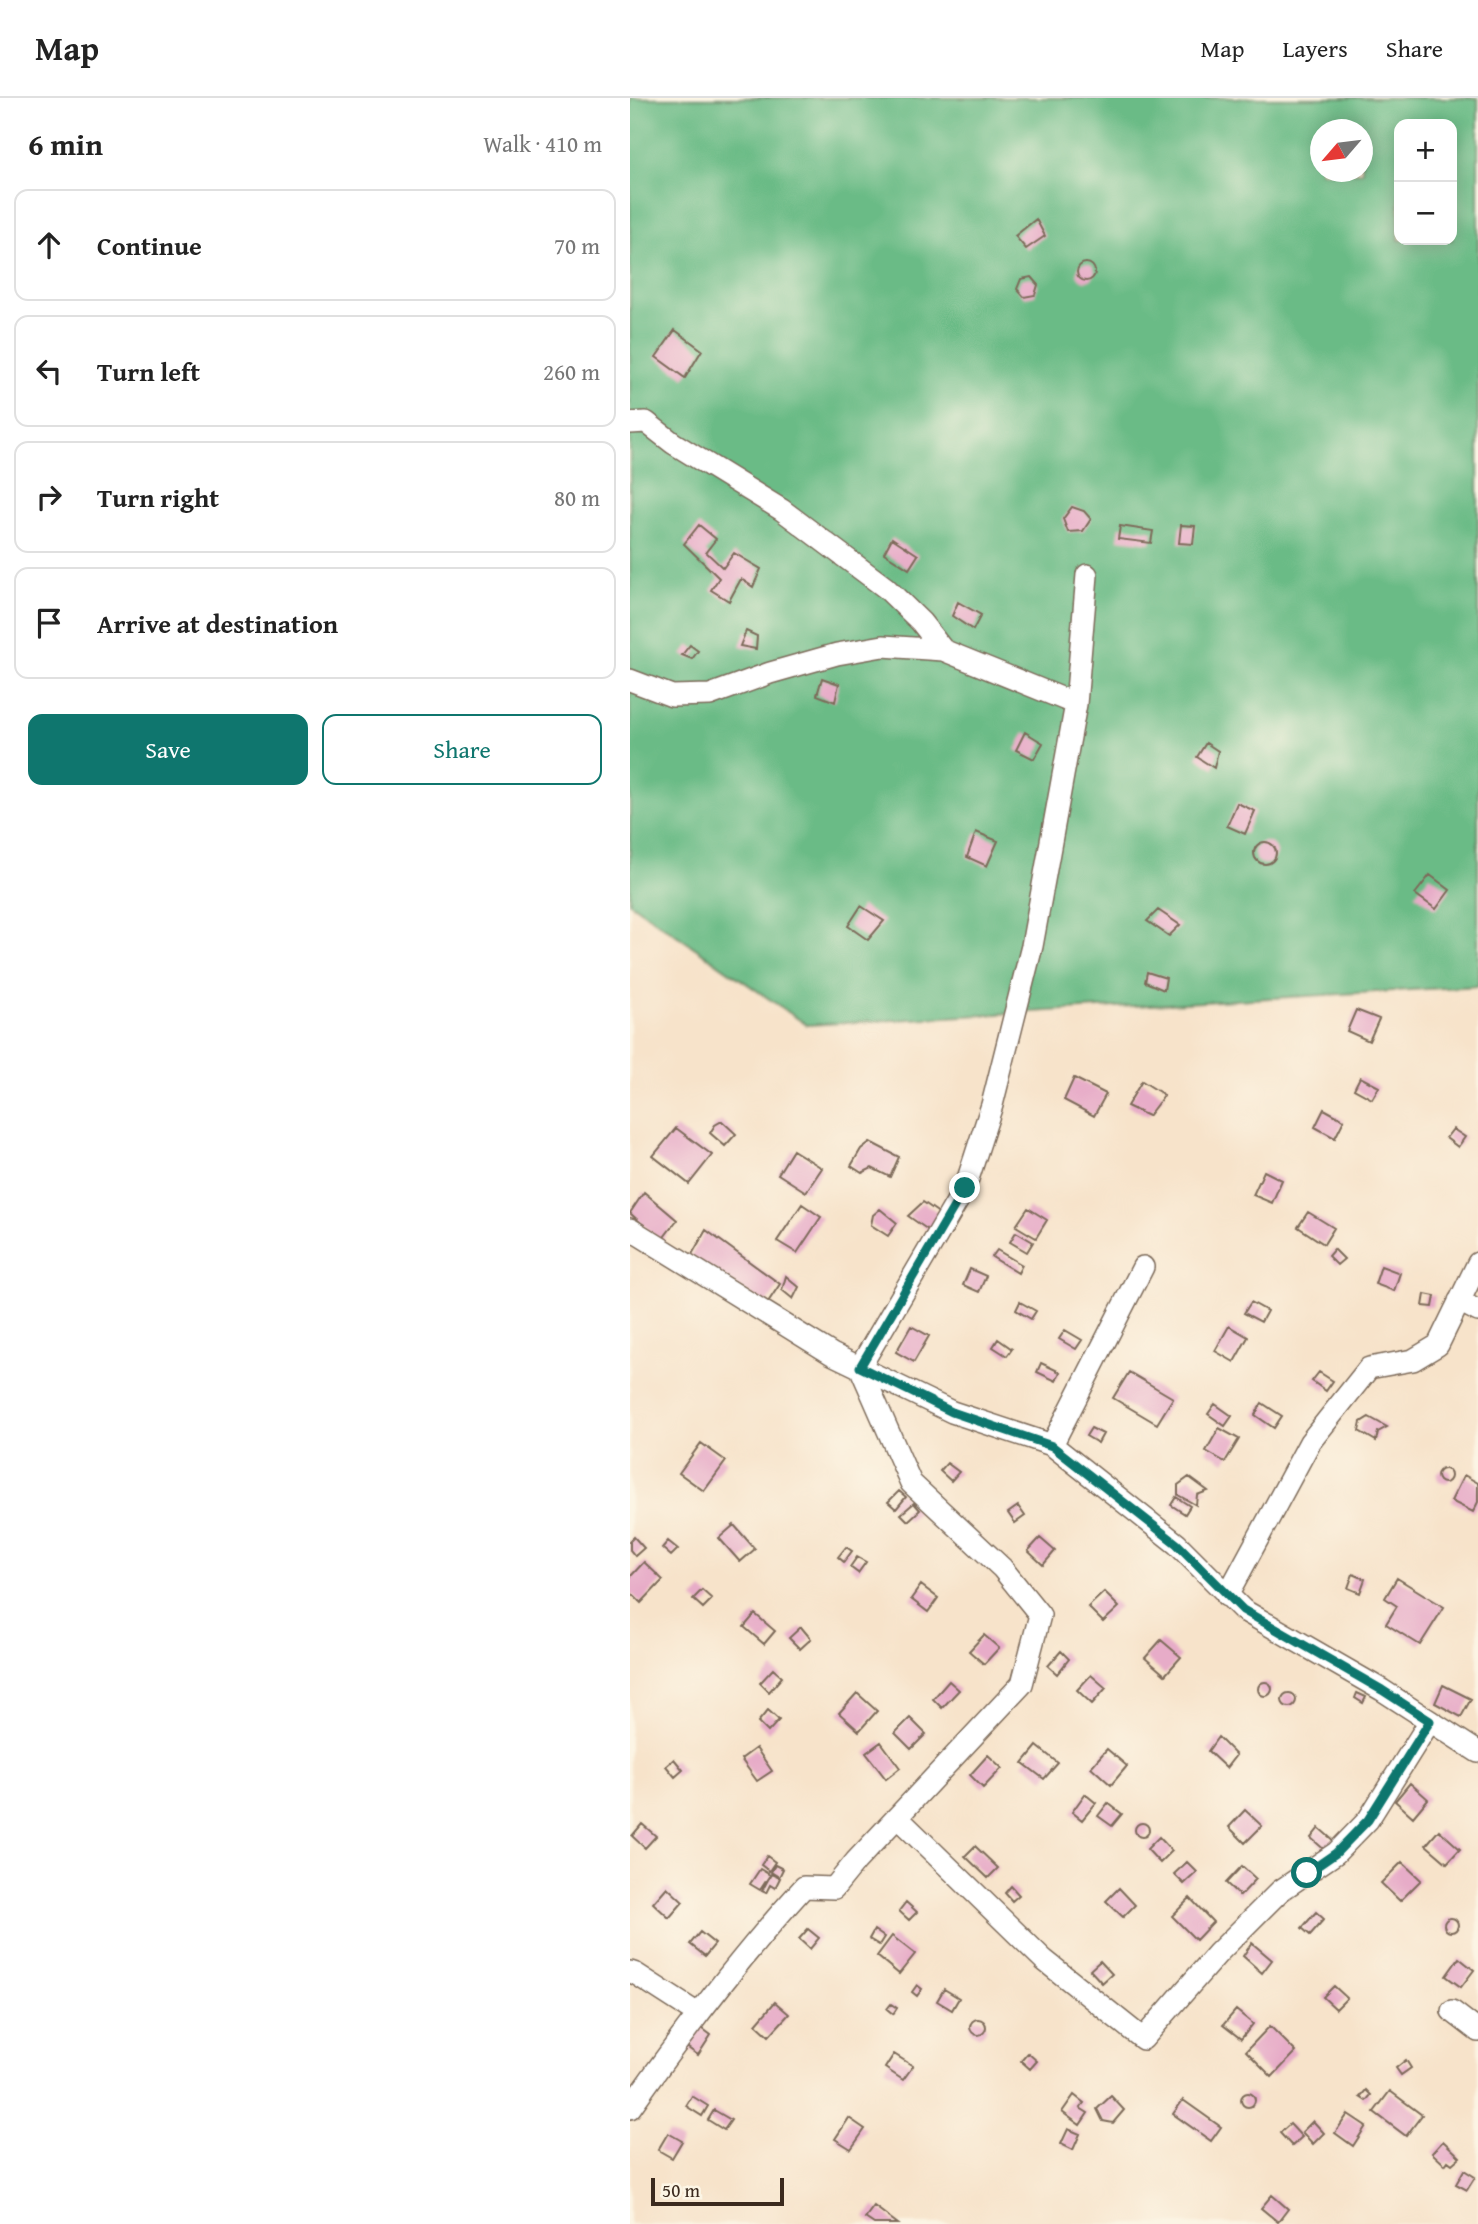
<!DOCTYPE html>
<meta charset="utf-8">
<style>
body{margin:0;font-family:"Gentium Book Plus",serif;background:#f2f2f2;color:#222}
.controls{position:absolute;right:21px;top:21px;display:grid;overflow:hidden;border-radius:14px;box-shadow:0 4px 18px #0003}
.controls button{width:63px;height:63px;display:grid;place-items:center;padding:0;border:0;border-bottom:2px solid #e0e0e0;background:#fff;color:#222;font:35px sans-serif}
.compass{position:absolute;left:680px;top:21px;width:63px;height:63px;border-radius:50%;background:#fff;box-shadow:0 4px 18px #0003;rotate:242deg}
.scale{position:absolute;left:21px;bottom:18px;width:133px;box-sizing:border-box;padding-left:7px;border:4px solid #3b2a1e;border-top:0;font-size:19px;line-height:24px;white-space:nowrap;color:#3b2a1e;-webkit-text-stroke:5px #fcf5e5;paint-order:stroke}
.stop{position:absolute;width:21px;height:21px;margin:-16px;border:5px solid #0f766e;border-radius:50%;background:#fff}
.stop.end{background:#0f766e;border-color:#fff;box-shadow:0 2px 7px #0008}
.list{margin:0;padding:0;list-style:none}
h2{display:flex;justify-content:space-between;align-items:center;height:91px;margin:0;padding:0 28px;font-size:30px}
h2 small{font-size:23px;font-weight:400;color:#767676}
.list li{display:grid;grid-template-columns:46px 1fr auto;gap:21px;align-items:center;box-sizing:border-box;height:112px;margin:0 14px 14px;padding:0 14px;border:2px solid #e0e0e0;border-radius:14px}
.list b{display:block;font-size:26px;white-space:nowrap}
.list em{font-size:23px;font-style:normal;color:#767676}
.actions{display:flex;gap:14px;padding:21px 28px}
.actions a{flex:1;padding:16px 0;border:2px solid #0f766e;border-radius:14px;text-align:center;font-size:24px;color:#0f766e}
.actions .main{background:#0f766e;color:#fff}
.icon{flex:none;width:38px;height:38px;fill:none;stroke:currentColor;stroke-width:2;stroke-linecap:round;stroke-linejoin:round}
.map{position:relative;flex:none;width:848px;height:2126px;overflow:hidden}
header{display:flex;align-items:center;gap:42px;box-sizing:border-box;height:98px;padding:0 35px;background:#fff;border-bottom:2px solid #e0e0e0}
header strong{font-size:33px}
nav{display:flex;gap:38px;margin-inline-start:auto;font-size:24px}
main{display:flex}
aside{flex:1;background:#fff}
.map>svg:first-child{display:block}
.forest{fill:#6abb86;stroke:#527252;stroke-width:2;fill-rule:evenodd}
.building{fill:#e7acc8}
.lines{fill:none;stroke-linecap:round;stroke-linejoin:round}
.street-casing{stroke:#7d6b5a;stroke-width:24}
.street{stroke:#fff;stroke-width:21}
.route{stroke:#0f766e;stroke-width:9}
</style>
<header>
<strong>Map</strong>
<nav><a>Map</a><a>Layers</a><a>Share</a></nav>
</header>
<main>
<aside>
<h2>6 min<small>Walk · 410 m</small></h2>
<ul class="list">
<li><svg class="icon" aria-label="ahead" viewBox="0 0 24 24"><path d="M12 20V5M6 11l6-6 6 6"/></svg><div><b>Continue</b></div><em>70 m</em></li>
<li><svg class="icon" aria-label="left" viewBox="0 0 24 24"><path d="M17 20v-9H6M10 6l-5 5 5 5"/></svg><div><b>Turn left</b></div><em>260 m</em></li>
<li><svg class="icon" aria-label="right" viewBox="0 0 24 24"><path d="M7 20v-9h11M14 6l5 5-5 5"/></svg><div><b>Turn right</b></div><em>80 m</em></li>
<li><svg class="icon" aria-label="arrive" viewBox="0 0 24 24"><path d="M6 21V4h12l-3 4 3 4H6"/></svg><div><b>Arrive at destination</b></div></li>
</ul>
<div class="actions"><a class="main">Save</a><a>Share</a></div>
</aside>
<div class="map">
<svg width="848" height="2126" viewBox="0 0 848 2126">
<rect width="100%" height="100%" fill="#fcf5e5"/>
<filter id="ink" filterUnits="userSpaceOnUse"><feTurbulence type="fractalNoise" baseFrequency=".0143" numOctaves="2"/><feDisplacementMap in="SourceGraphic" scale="14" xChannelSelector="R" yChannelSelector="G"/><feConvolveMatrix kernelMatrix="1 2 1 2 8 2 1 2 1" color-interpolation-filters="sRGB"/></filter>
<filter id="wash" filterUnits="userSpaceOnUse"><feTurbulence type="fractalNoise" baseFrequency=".00686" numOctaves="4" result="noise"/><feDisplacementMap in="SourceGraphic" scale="28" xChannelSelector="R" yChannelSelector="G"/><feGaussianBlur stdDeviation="1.57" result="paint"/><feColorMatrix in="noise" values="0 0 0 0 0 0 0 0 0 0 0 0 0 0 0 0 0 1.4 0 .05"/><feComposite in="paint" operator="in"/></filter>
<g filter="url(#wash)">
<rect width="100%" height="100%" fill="#f7e3ca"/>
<path class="forest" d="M0 0H848V888L177 927 0 805ZM769 26H822V142H769ZM690 32H732V74H690Z"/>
<g id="blocks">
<path class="building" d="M406 121 415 138 396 151 385 138Z
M447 174a9 9 0 1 1 18 0a9 9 0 1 1-18 0Z
M401 179 408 187 405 197 394 199 387 191 391 181Z
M45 232 72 252 55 280 26 259Z
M442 409 454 413 461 421 453 433 438 434 433 421Z
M69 427 86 441 76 454 93 470 104 455 131 471 123 489 111 481 99 503 81 492 89 480 54 446Z
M551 427 565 428 563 446 549 445Z
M490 428 523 433 521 445 488 441Z
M262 440 288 457 279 471 254 455Z
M328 504 351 517 343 532 322 518Z
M116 533 127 538 126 551 110 548Z
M60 547 68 553 62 561 52 557Z
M192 580 209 586 205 604 187 597Z
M395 634 413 645 404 661 386 652Z
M576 645 588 653 584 670 567 659Z
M607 705 625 713 615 736 597 728Z
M346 734 368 743 357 768 337 759Z
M624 755a11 11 0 1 1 22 0a11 11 0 1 1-22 0Z
M800 777 820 792 806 811 785 796Z
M231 808 254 823 238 842 218 828Z
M528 812 550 827 539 838 517 823Z
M517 874 536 880 534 892 515 884Z
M726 912 749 921 739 943 717 933Z
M730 979 749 989 742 1001 724 991Z
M444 980 476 996 464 1018 434 1002Z
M512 983 534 997 518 1018 497 1008Z
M694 1011 714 1022 705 1040 685 1029Z
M92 1023 106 1036 95 1048 80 1035 85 1027Z
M46 1030 82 1057 59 1086 23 1058Z
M823 1031 835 1039 828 1049 816 1040Z
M240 1044 269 1059 260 1079 242 1070 232 1075 221 1068 231 1051Z
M163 1052 192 1070 176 1094 148 1076Z
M634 1073 652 1082 642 1105 623 1097Z
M14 1094 47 1122 31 1143 0 1115Z
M293 1104 313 1118 301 1134 278 1118Z
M172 1106 191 1119 167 1155 147 1143Z
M398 1110 417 1122 406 1140 386 1128Z
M250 1111 267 1125 258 1138 241 1127 243 1117Z
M678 1114 704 1130 694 1146 668 1129Z
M76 1132 150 1186 136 1207 61 1158Z
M386 1134 403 1144 397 1154 380 1144Z
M704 1151 714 1161 707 1167 698 1158Z
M367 1152 392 1167 388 1175 362 1159Z
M751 1168 770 1175 764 1193 745 1186Z
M340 1171 356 1178 349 1194 333 1187Z
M156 1178 169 1189 163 1201 152 1192Z
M795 1196 805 1198 803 1209 793 1208Z
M390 1204 406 1213 401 1221 386 1212Z
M621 1204 637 1213 631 1224 614 1215Z
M281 1228 299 1238 284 1264 266 1254Z
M599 1228 618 1239 604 1264 585 1253Z
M435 1232 452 1242 446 1251 429 1241Z
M368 1241 382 1251 377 1258 363 1249Z
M411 1265 430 1274 426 1283 407 1274Z
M499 1274 543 1300 527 1326 483 1300Z
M689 1274 703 1283 696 1293 682 1283Z
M632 1305 652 1318 644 1330 625 1317Z
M585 1306 602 1318 595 1328 578 1316Z
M739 1319 757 1329 748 1334 746 1343 729 1333 731 1324Z
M461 1330 473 1336 468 1345 456 1338Z
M589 1330 609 1341 595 1364 576 1353Z
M71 1345 96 1363 74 1393 49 1375Z
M317 1365 329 1374 321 1383 310 1373Z
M807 1378a7 7 0 1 1 14 0a7 7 0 1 1-14 0Z
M834 1377 848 1385V1404L843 1414 821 1403Z
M559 1379 578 1393 567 1397 566 1407 548 1397V1387Z
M269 1393 276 1399 266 1411 258 1404Z
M546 1399 560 1408 555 1416 541 1407Z
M284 1405 290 1412 278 1423 271 1416Z
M388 1408 395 1418 385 1425 378 1415Z
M104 1427 125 1451 110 1464 89 1440Z
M4 1439 14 1450 5 1458 0 1452V1443Z
M410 1440 425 1453 413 1467 398 1453Z
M38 1443 48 1451 41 1458 32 1450Z
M216 1449 222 1453 214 1464 208 1459Z
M227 1459 236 1464 228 1475 220 1469Z
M14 1464 33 1482 11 1505 0 1494V1479Z
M723 1476 735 1481 730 1495 718 1490Z
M767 1480 814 1509 790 1547 756 1526 767 1508 755 1500Z
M291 1487 308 1500 298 1514 281 1501Z
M72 1492 82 1501 73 1510 63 1501Z
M474 1494 489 1509 473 1524 458 1509Z
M125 1516 145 1533 134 1546 114 1529Z
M171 1529 181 1541 170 1551 159 1540Z
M354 1537 369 1550 354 1566 339 1553Z
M531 1542 551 1559 535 1577 515 1560Z
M431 1553 439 1561 427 1576 418 1568Z
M143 1571 152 1579 139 1594 130 1585Z
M461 1577 476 1590 462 1606 447 1592Z
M319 1583 329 1592 312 1610 303 1601Z
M628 1591a7 7 0 1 1 14 0a7 7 0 1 1-14 0Z
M813 1587 841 1601 831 1619 805 1605Z
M227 1595 247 1613 229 1633 209 1615Z
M727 1595 736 1599 733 1605 725 1600Z
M652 1602a7 7 0 1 1 14 0a7 7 0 1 1-14 0Z
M138 1612 149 1622 138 1634 128 1624Z
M280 1620 296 1636 281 1651 265 1635Z
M588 1639 606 1657 596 1670 578 1653Z
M251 1644 270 1670 256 1681 236 1655Z
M407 1648 428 1665 414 1681 393 1665Z
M126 1650 142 1673 127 1683 111 1661Z
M477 1651 497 1668 481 1687 461 1669Z
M358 1657 372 1670 353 1690 340 1677Z
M44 1661 53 1672 45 1679 36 1668Z
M780 1685 798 1701 783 1719 765 1703Z
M455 1696 466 1705 452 1722 442 1714Z
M478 1705 492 1716 482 1728 468 1718Z
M615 1712 632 1728 615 1745 599 1729Z
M505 1732a7 7 0 1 1 14 0a7 7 0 1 1-14 0Z
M12 1726 26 1738 15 1750 2 1738Z
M689 1730 705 1744 697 1754 681 1740Z
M809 1732 830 1751 817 1765 796 1747Z
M529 1739 542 1753 530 1765 517 1751Z
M345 1748 368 1770 358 1780 335 1758Z
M137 1758 145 1764 139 1773 131 1767Z
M557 1764 567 1774 554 1786 544 1776Z
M772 1764 791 1782 770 1803 751 1785Z
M145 1767 153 1771 149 1779 141 1774Z
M612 1768 626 1781 610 1798 596 1785Z
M130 1771 140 1777 130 1792 120 1786Z
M141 1776 150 1780 145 1790 140 1787 136 1795 132 1793Z
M381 1788 389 1797 382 1803 375 1795Z
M37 1789 53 1804 39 1820 23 1805Z
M489 1790 505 1807 493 1819 476 1803Z
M560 1800 583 1824 566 1842 542 1818Z
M276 1804 287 1814 279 1822 269 1813Z
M686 1814 694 1821 680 1837 672 1830Z
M814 1827a7 7 0 1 1 14 0a7 7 0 1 1-14 0Z
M178 1831 189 1840 180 1851 169 1841Z
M244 1832 254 1839 249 1847 239 1841Z
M70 1834 85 1846 75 1858 60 1846Z
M262 1838 285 1856 269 1876 247 1858Z
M622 1845 642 1862 632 1875 613 1858Z
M829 1860 844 1872 831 1889 816 1878Z
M470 1863 482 1876 472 1885 460 1872Z
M287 1887 292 1891 287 1898 282 1894Z
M704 1888 717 1900 706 1911 693 1899Z
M314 1891 329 1900 322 1912 307 1903Z
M145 1904 159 1916 139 1938 126 1926Z
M261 1906 267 1910 263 1916 257 1911Z
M606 1912 623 1926 611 1941 593 1927Z
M340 1929a8 8 0 1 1 16 0a8 8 0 1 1-16 0Z
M65 1925 81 1937 68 1957 51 1945Z
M640 1928 666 1954 642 1979 616 1953Z
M398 1955 407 1963 400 1971 391 1963Z
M264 1956 283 1968 273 1982 255 1970Z
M776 1962 781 1970 771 1977 766 1970Z
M736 1992 741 1997 736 2003 730 1999Z
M760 1993 792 2017 776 2038 744 2014Z
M611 2002a7 7 0 1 1 14 0a7 7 0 1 1-14 0Z
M444 1997 454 2005 450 2010 458 2015 450 2027 432 2014Z
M62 1998 78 2008 72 2018 56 2008Z
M481 1998 494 2012 483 2025 473 2023 467 2011Z
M553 2002 591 2029 581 2043 543 2016Z
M84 2012 101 2022 94 2032 78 2022Z
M718 2016 736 2028 723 2048 705 2035Z
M219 2020 235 2031 221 2051 205 2041Z
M683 2023 694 2035 683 2046 672 2034Z
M660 2026 672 2039 662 2048 650 2035Z
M438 2031 450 2036 443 2052 431 2046Z
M38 2035 52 2043 42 2060 28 2052Z
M813 2043 830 2059 822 2066 818 2063 815 2067 802 2055Z
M834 2072 845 2079 837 2092 826 2086Z
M642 2097 658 2111 648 2124 631 2110Z
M244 2108 268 2126H244L235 2120Z"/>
</g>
</g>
<g filter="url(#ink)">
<use href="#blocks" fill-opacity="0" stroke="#7d6b5a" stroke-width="2"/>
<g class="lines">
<g class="street-casing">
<path id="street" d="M0 325 16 324 43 345 152 412 256 490 291 524 313 552 446 606
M0 582 42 598 80 597 140 575 207 556 253 548 313 552
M0 1131 202 1256 322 1314 422 1347 547 1446 613 1512 752 1592 848 1654
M829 1203 848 1213
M422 1347 513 1169
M597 1498 680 1344 739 1270 783 1262 808 1247 848 1165
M267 1719 414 1862 513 1941 588 1855 650 1793 706 1755 738 1722 800 1623
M0 1874 6 1876 68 1916
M822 1913 848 1933
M0 2010C54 1933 111 1858 174 1789L204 1790 226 1763 392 1586 410 1517 372 1470 281 1385 230 1269 335 1090 362 1007 402 848 446 606 457 477"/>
</g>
<use href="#street" class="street"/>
</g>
</g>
<g class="lines" filter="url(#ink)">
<path class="route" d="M335 1090 230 1269 322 1314 422 1348 547 1446 613 1512 752 1592 800 1623 738 1722 706 1755 677 1775"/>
</g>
</svg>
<div class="controls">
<button>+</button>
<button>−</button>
</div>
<svg class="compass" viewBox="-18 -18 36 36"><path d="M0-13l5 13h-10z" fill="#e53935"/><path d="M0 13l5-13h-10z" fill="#767676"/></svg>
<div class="scale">50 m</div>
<div class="stop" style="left:677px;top:1775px"></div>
<div class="stop end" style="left:335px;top:1090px"></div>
</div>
</main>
